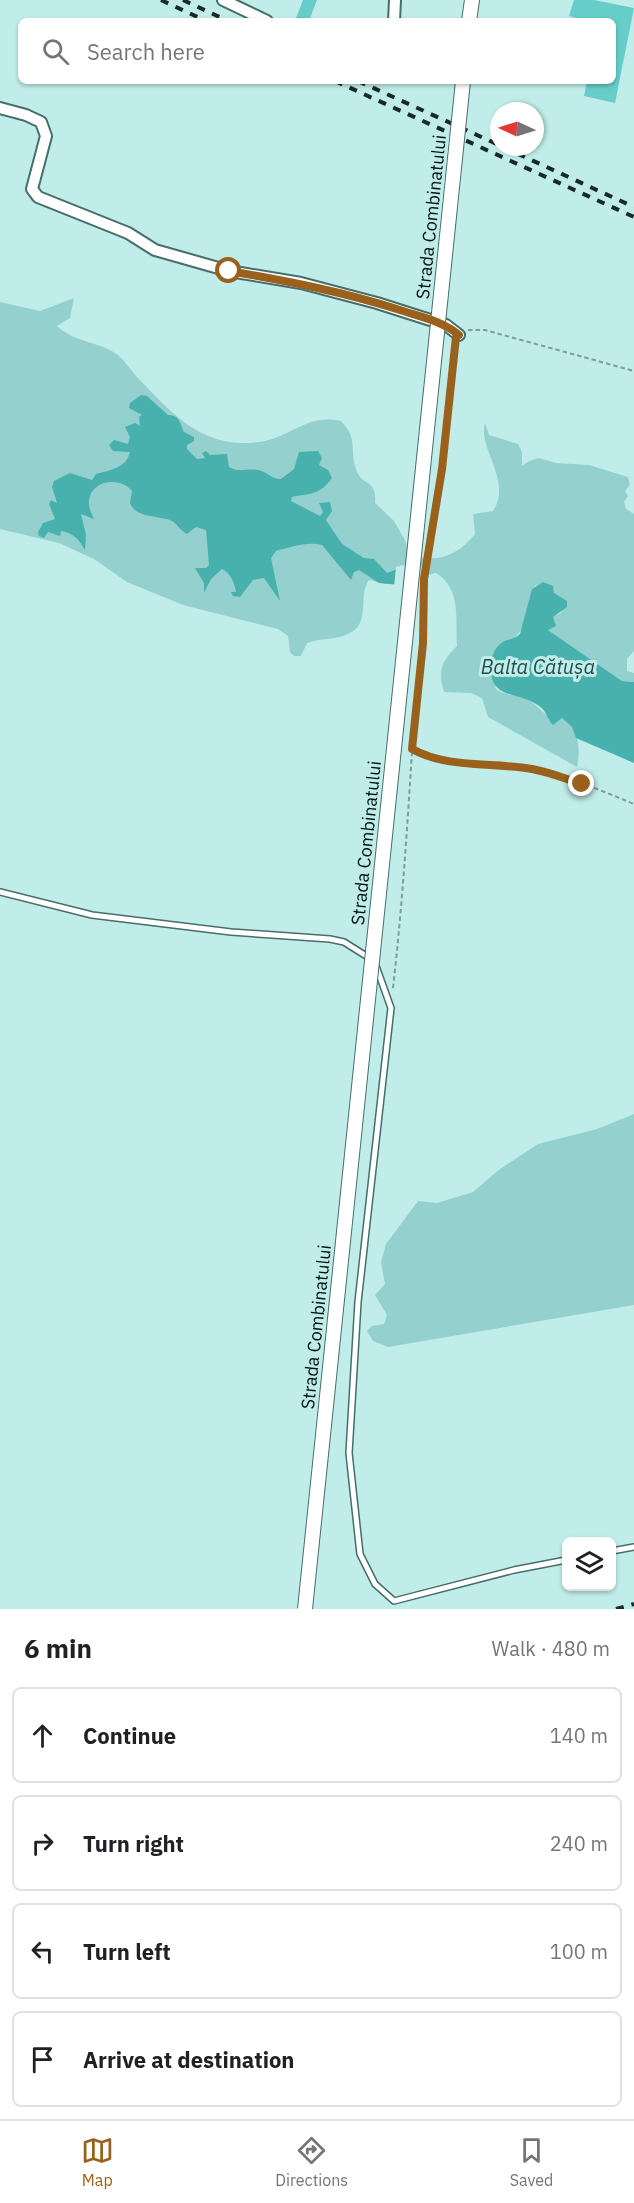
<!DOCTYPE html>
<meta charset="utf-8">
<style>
body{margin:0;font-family:"IBM Plex Sans",sans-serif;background:#f6f6f6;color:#202124}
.controls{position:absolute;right:18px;bottom:18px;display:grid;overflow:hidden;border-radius:9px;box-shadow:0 2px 4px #0004}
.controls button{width:54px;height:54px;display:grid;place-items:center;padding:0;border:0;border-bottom:2px solid #e0e0e0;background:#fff;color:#202124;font:30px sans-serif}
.compass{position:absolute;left:490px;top:102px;width:54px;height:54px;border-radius:50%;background:#fff;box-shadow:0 2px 4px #0004;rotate:274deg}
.stop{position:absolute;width:18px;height:18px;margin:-14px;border:4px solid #99611c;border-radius:50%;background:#fff}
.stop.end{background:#99611c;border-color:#fff;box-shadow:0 2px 6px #0008}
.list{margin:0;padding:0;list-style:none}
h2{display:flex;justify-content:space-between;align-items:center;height:78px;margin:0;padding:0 24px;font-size:26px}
h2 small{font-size:20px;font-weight:400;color:#757577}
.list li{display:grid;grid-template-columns:39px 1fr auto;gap:18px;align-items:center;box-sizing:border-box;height:96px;margin:0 12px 12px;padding:0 12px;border:2px solid #e0e0e0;border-radius:9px}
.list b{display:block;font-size:22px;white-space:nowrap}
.list em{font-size:20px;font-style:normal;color:#757577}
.icon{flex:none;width:33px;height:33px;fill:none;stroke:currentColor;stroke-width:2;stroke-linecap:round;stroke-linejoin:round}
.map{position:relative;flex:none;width:634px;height:1609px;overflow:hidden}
.search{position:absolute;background:#fff;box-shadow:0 2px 4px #0004;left:18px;right:18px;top:18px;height:66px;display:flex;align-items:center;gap:15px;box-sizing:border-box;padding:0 21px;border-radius:9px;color:#757577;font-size:22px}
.sheet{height:510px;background:#fff}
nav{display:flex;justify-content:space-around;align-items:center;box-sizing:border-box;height:84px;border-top:2px solid #e0e0e0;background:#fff;font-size:16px;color:#757577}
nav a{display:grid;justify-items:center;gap:3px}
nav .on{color:#99611c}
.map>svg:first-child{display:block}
.green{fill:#94d1ce}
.water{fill:#48b1ad}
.pier{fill:#c0edea}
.building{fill:#66cdc9}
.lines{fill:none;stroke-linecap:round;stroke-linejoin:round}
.service-casing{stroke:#456e6c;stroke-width:8}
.minor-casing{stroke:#456e6c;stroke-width:14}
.tertiary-casing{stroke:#456e6c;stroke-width:16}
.path{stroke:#7b9d9b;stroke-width:2;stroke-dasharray:4.5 3;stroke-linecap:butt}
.service{stroke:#fff;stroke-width:5}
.minor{stroke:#fff;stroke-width:10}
.tertiary{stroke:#fff;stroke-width:14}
.rail{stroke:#172a28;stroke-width:4;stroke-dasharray:8 8;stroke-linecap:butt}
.tertiary-bridge-casing{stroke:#456e6c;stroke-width:16;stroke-linecap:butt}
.tertiary-bridge{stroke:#fff;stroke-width:14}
.route{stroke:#99611c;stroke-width:8}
.labels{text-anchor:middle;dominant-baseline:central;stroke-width:6;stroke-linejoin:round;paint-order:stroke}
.street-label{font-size:18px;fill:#041312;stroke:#c0edea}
.water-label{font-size:20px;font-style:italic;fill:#1f4d4b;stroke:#c0edea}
</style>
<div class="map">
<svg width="634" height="1609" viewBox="0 0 634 1609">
<rect width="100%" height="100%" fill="#c0edea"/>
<path class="green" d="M74 298 70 318 57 326C75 343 99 341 118 355 125 361 130 369 136 376 172 413 202 450 259 442 290 438 307 413 341 421 359 440 349 449 356 469 362 488 377 477 375 503L394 521 405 540 408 553C433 565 458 556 475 534L473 514 493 511C513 481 477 447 485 423L489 435 518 444 522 452V466L529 461 539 458 556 463 589 465 628 477 630 485 625 491 628 496 624 502 626 509 634 514V651L627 659V671L634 673V682L622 681 548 630 552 617 561 613 567 601 536 585C524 599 529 638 509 639L495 688C504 696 514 694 525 698 535 702 539 710 547 715 551 717 557 716 561 718 579 725 581 751 577 767L488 717 482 698 471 693 444 692C437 670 442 661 457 646 455 620 462 589 436 573L386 584 369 580C357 596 372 624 348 634 335 640 321 638 307 643L301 656H294L290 652 288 636 278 629 183 605 127 582 94 559 59 543 0 529V302L40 311Z
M634 1114V1305L388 1347 373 1341 367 1331 372 1326 384 1324 387 1315 375 1295 385 1284 381 1262 386 1244 418 1201 437 1203 473 1192 500 1169 538 1144 597 1129Z"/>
<path class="water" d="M141 395 147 396 168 415C180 415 180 424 184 432L194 437V441L187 445V449L197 459 205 458 202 453 206 451 210 455 227 454 229 467C239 473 247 468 258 470 268 472 271 479 281 479L294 469 299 452 318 451 322 458 319 465 328 470 332 478C319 496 310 493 292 497L291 501 320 516 323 512 319 503 330 502 332 511 326 520 342 544 364 558 374 559 387 573 400 568V585L379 583 359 570 354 572 351 580 322 545C307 541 291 547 276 551L271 558 280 601 264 578 253 580 240 597 233 596 231 592H236C235 584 230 572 222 569L211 579 204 593V583L195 568H206L209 565 206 530 196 527 187 534C181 531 178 525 172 521 160 515 136 519 130 503L132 491C121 477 92 479 89 500 88 507 91 512 94 519L81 514 86 535 85 550C79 540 74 533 61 531L60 536 48 532 44 538 39 536 38 532 43 523 55 519 49 504 51 500 57 503 52 487 54 481 70 473 92 480 96 474C111 470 126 468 130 452L113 451 109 445 114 440 128 444 130 437 125 427 135 423 140 426 139 417 142 415 129 408 130 403Z
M543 582 553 586 554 593 567 601V607L553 617 556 626 548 630 622 681 634 682V763L576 738 572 727 562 718 553 725C547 719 547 711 539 706 519 691 489 700 491 666 492 657 493 651 499 645 506 638 514 640 520 634L532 589Z"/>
<path class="pier" d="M415 562 422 567 423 576 418 583 407 587H394L396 567Z"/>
<path class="building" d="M303 0H317L309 21 296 18Z
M574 0H594L634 8 615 103 584 96 587 81H613V21H588L569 16Z"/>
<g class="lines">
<g class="service-casing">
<path id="service" d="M0 892 92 915 231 932 330 939 344 942 371 959
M376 966 391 1008 358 1302 349 1453 360 1554 375 1584 394 1601 514 1570 566 1560
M612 1551 634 1547"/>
</g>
<g class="minor-casing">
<path id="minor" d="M223 0 267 21
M394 21 395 0
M0 108 26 115 41 122 46 136 32 189 38 197 128 233 155 250 229 271 301 283 377 303 446 325 459 335"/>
</g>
<g class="tertiary-casing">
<path id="tertiary" d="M469 21 472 0"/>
</g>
<path class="path" d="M468 330H485L634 371
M427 561 442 469 455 346
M412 749C449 770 494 761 534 769 568 776 602 791 634 804
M393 988C402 909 407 831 412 752 415 699 423 646 424 593"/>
<use href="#service" class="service"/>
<use href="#minor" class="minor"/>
<use href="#tertiary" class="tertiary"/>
<path class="rail" d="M161 0 206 21
M183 0 228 21
M335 81 634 217
M358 81 499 145
M503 147 634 207
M616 1609 634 1604"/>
<g class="tertiary-bridge-casing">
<path id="tertiary-bridge" d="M305 1609 463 81"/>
</g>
<use href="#tertiary-bridge" class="tertiary-bridge"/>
</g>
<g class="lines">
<path class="route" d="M229 271C287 281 344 292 400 310 421 317 442 321 459 335L456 337 442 469 424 579 423 643 412 749C448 769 493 762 532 769 549 772 566 779 582 784"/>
</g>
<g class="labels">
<g class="street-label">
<text transform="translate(431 217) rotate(-84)">Strada Combinatului</text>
<text transform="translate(366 843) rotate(-84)">Strada Combinatului</text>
<text transform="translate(316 1327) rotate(-84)">Strada Combinatului</text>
</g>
<g class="water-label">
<text x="538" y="666">Balta Cătușa</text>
</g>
</g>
</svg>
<div class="controls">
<button><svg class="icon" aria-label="layers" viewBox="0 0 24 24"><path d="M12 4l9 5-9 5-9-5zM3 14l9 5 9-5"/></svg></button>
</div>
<svg class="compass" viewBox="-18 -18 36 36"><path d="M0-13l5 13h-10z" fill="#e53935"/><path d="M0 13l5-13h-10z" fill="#757577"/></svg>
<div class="stop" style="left:229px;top:271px"></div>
<div class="stop end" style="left:582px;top:784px"></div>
<div class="search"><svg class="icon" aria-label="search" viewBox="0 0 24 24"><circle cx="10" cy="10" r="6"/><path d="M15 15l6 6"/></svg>Search here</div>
</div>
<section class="sheet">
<h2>6 min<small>Walk · 480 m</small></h2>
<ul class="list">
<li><svg class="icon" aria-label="ahead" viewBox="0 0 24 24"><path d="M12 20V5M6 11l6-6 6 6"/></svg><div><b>Continue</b></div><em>140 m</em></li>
<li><svg class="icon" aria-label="right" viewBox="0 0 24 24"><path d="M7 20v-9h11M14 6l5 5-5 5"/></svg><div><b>Turn right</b></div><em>240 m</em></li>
<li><svg class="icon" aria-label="left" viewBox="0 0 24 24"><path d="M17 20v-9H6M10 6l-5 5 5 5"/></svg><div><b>Turn left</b></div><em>100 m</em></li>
<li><svg class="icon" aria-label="arrive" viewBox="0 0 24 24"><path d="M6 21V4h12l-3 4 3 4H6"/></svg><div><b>Arrive at destination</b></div></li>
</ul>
</section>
<nav>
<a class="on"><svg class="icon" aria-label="map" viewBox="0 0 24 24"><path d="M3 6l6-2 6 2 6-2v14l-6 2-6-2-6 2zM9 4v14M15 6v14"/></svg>Map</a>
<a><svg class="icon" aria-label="directions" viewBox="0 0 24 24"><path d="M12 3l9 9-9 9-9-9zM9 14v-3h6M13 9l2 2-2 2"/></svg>Directions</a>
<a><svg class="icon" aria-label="saved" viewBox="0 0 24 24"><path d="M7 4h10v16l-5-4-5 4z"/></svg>Saved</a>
</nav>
